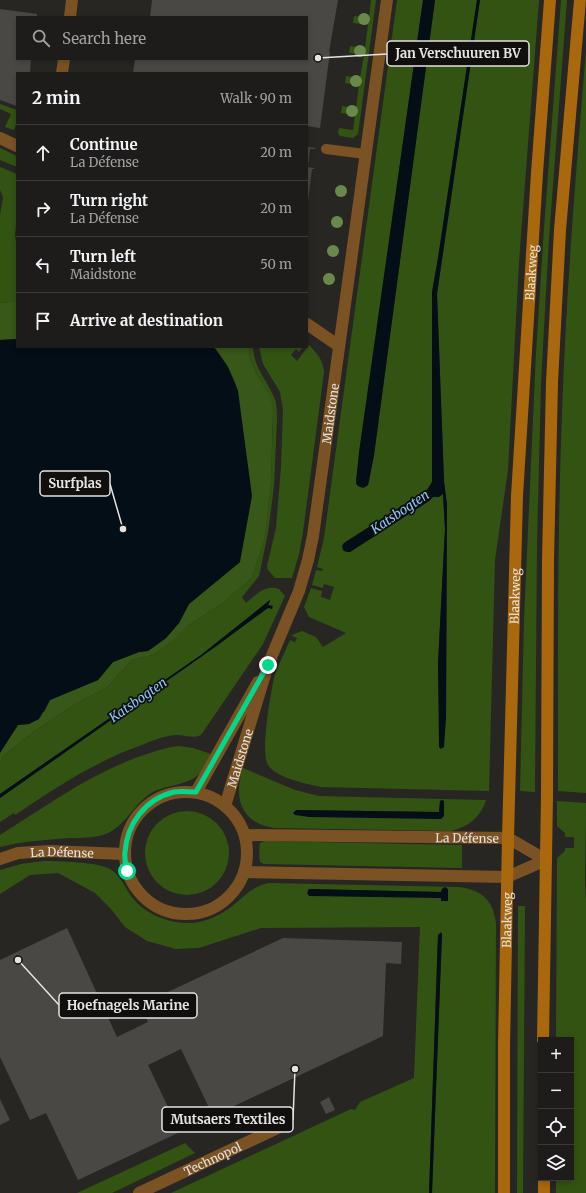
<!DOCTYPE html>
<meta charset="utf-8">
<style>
body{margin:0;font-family:Merriweather,serif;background:#262523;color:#f1f3f6}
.controls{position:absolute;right:12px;bottom:12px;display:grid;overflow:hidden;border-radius:0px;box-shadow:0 2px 6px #0003}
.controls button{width:36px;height:36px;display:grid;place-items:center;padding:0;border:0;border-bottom:1px solid #3c3a39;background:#1e1c1a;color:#f1f3f6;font:20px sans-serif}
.stop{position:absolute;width:12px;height:12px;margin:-9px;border:3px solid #00d98c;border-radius:50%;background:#fff}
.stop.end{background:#00d98c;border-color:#fff;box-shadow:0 1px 4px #0008}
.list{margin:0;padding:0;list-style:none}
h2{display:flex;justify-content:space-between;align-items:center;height:52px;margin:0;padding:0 16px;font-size:17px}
h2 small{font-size:13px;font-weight:400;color:#a1a1a2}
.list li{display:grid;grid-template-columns:26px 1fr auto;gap:12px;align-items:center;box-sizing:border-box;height:56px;padding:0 16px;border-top:1px solid #3c3a39}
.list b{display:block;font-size:15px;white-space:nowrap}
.list p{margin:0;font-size:13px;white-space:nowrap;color:#a1a1a2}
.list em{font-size:13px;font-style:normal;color:#a1a1a2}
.icon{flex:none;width:22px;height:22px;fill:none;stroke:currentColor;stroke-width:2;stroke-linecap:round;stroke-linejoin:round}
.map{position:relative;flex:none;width:586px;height:1193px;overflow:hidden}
.search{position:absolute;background:#1e1c1a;box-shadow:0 2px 6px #0003;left:16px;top:16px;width:292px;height:44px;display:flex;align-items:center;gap:10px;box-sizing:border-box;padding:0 14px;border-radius:0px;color:#a1a1a2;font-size:15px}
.panel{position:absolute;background:#1e1c1a;box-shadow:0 2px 6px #0003;left:16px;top:72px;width:292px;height:276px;border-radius:0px}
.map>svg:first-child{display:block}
.green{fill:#335313;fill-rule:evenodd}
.forest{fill:#375818}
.water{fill:#040e16}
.building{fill:#4a4844}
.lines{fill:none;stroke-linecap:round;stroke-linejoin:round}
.lane{stroke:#7b5224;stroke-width:10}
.street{stroke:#7b5224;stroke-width:12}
.secondary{stroke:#aa680e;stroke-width:12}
.tree{fill:#69894c}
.route{stroke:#00d98c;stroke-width:5}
.labels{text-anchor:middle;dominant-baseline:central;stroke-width:3.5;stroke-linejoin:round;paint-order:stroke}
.street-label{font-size:12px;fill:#e5e4e2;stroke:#100f0e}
.water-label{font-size:13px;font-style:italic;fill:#8bc9f8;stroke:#100f0e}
.leader{fill:none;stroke:#e5e4e2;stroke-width:1.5}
.callout-dot{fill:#e5e4e2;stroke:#100f0e;stroke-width:1.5}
.callout{fill:#100f0e;stroke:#e5e4e2;stroke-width:1.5}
.callout-label{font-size:13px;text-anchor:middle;font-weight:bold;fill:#e5e4e2}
</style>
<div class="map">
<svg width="586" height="1193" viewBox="0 0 586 1193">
<rect width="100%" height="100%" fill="#282623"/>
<path class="green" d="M371 0H376L358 134 353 138 340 136 338 133 339 128 353 130 355 115 341 113 342 106 356 108 359 85 345 83 346 76 360 78 364 55 349 53 350 46 365 48 368 25 353 23 354 16 369 18Z
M397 0H423L356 480 357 485 364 488 368 485 369 482 374 455 435 0H477L438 258 432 292 433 479 429 488 344 543 342 549 344 551 350 552 429 501 433 497H437L443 493 445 529 438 663 440 748 446 718 447 505 444 481 437 294 480 0H539L519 262 508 470 495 560 489 791 321 787C308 784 276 778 268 765 260 753 271 690 275 674 279 663 285 652 290 640L295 642 297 638 292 636V635L302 631 316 637 323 647 346 633 309 617 304 607 311 588 322 591 321 597 330 600 334 587 324 584 323 588 312 585 316 570 322 571 323 569 317 567 324 538Z
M561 0H567L549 238 541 383 537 545 535 787V792L520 791 524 620 536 352 544 228Z
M586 50V793L558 791C558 665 557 540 562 414 566 293 576 171 586 50Z
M0 104 17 110V121L14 130 5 127 11 114 0 109Z
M0 148 17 156V167L0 160Z
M0 167 17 174V215L15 235 17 249V300L10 302 0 303V215L3 197 0 190Z
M309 345C317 353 323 360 324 372L303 532 299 554 292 578H275L268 570 267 566 276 528 281 467 283 410 280 392 263 364 259 347H303L299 352 296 349 291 355 297 361Z
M249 347H253C254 368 265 377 273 395 277 402 277 411 277 420L274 486 268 533 259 576 242 597 246 603C256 595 265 584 279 589L285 596 263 644 201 735C193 739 185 735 177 735 164 735 150 742 139 746 94 762 54 789 15 815L14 813 0 822V798L215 647 267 608 270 600 201 655 0 794V764L3 756 36 730 77 703 107 687 132 660 153 655 173 641 189 625 224 602 252 578 265 538 271 483 273 411 250 359Z
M179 746 193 748 211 754C207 760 204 767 200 773 188 786 168 784 153 792 134 803 127 824 108 833 96 838 82 838 69 838 46 840 23 841 0 847V835C48 805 95 770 150 753 159 750 169 747 179 746Z
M243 768 295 790 319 796 486 800C481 817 468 827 451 831L274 828C241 823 233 798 243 768ZM442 800 441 819 296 810 439 812 440 801Z
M557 801 586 803 585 885 586 899V1193H556V1178H571V1040H556L557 858 565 851V848H574V837H565V833L557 826Z
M145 853a42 42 0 1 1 84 0a42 42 0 1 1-84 0Z
M265 841 462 845V868L264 864 260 862C259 856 259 848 260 843Z
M44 861C59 861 98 862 110 869 119 874 124 885 129 893 142 913 166 923 189 923 204 923 219 916 231 907 244 897 252 886 269 883L459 887C482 890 493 900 496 923L495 1193H432L442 933 438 935 429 1193H171L351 1109 355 1110 360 1102 414 1078 420 927 261 928 199 948 176 949 147 941 125 927 111 909 95 893 58 873 30 875 0 894V870L21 864ZM445 887 446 888 442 898 307 891 309 889 441 892 442 889Z
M518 906H525L523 1193H517Z
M185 1143 195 1153 112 1193H77Z"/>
<path class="forest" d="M17 300V339L0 340V303L10 302Z
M214 347H249L250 359 257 375 270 397 273 411 271 483 265 538 252 578 224 602 189 625 173 641 153 655 132 660 107 687 77 703 36 730 3 756 0 764V752L18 725 29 724 45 711 50 700 98 680 113 662 139 652 148 651 166 638 179 623 189 604 240 562 238 391C233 375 225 361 214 347Z"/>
<path class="water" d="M423 0H435L374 455 368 485C364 489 358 488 356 483L359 452Z
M477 0H480L437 294 444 481 447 505 446 718 444 747 441 749 439 747 438 663 445 529 443 494 439 497H433L429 501 350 552H348L344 551 342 546 344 543 427 490 432 482V292L438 258Z
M17 339V347H214L228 367 238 391 252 496 240 562 189 604 179 623 166 638 148 651 139 652 113 662 98 680 50 700 39 719 29 724 18 725 0 753V340Z
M270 600V601L268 605 273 606 272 609 268 608 215 647 0 798V794L201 655Z
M442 800 444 801V816L441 819 309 817 295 815 293 813 296 810 439 812 440 801Z
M445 887 448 889V901H441V898L309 896 307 893 309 889 441 892 442 889Z
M441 932 442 935 432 1193H429L438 935Z"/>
<path class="building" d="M152 0H338L329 52H330L320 128 307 126V73H133L135 59H307V17H150Z
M0 9 37 14V17H17V59H31L30 73H17V106L0 100Z
M307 147 315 148V149H310L308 166Z
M307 167 314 168V169H312L308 201Z
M67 928 117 1037 148 1022 140 1005 283 938 402 942 401 964 386 963 383 1036 213 1116 181 1049 148 1065 180 1132 78 1180 46 1113 30 1120 0 1057V960Z
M329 1097 335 1110 326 1114 320 1102Z
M0 1099 10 1120 0 1125Z"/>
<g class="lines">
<path class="lane" d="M326 149 365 154"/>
<g class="street">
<path d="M70 17 72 0"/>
<path d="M62 73 64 59"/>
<path d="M0 138 17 146"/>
<path d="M307 324 339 346"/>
<path d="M196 792 258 682"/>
<circle cx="186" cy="853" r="61"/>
<path id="s1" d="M225 806 268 665 299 591 308 560 313 536 387 0"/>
<path id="s2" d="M245 835 508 838 546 860"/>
<path id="s3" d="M0 859 18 853 50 851 124 854"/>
<path d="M244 872 507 877 546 860"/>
<path id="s4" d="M139 1193 286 1124"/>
</g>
<g class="secondary">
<path d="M543 1040 547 796 548 560 552 382 560 230 580 0"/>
<path d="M544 1178V1193"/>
<path id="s5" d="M504 1193V1046L508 838 517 496 537 173 550 0"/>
</g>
</g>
<g class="tree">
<circle cx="364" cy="19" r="6"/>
<circle cx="360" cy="51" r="6"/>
<circle cx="356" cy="81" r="6"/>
<circle cx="352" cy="111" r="6"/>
<circle cx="341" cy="191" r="6"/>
<circle cx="337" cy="222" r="6"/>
<circle cx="333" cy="251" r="6"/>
<circle cx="329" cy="279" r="6"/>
</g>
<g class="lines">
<path class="route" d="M127 871C126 865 124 858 125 852 127 824 145 799 174 792 181 791 189 792 196 792L268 665"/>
</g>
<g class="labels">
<g class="street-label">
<text stroke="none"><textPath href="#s5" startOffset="921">Blaakweg</textPath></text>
<text stroke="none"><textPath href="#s1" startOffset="408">Maidstone</textPath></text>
<text stroke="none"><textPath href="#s5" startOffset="597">Blaakweg</textPath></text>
<text stroke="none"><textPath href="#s1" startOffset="50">Maidstone</textPath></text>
<text stroke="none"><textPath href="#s2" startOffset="222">La Défense</textPath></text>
<text stroke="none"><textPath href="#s3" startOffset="63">La Défense</textPath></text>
<text stroke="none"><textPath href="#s5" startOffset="273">Blaakweg</textPath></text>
<text stroke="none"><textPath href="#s4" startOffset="81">Technopol</textPath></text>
</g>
<g class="water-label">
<text transform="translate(400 512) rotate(-34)">Katsbogten</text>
<text transform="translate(138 700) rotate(-35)">Katsbogten</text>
</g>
</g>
<path class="leader" d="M318 58L387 54M123 529L110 484M18 960L59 1005M295 1069L293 1120"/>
<g class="callout-dot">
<circle cx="318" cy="58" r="4"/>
<circle cx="123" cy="529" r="4"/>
<circle cx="18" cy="960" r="4"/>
<circle cx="295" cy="1069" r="4"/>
</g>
<g class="callout">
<rect x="387" y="41" width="142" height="25" rx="4"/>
<rect x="40" y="471" width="70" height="25" rx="4"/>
<rect x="59" y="993" width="138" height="25" rx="4"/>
<rect x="162" y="1107" width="131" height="25" rx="4"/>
</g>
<g class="callout-label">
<text x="458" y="58">Jan Verschuuren BV</text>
<text x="75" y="488">Surfplas</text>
<text x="128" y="1010">Hoefnagels Marine</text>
<text x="228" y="1124">Mutsaers Textiles</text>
</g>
</svg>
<div class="controls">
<button>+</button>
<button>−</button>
<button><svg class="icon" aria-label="locate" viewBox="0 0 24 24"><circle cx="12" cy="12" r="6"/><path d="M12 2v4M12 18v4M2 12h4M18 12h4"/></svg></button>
<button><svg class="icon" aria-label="layers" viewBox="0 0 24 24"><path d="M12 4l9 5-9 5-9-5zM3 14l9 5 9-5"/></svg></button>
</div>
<div class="stop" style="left:127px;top:871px"></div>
<div class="stop end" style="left:268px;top:665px"></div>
<div class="search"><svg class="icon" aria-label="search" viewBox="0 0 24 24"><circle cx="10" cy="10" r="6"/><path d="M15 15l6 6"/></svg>Search here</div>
<section class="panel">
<h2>2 min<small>Walk · 90 m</small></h2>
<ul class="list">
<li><svg class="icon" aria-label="ahead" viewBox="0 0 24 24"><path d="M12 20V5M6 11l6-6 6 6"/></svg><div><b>Continue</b><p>La Défense</p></div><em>20 m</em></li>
<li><svg class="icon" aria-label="right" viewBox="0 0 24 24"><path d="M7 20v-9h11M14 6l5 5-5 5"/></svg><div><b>Turn right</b><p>La Défense</p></div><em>20 m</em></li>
<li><svg class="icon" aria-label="left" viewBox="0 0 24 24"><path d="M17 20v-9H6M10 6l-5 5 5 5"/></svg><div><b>Turn left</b><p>Maidstone</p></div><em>50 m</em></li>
<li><svg class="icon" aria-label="arrive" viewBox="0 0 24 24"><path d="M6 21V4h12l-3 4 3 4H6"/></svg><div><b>Arrive at destination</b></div></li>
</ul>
</section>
</div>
